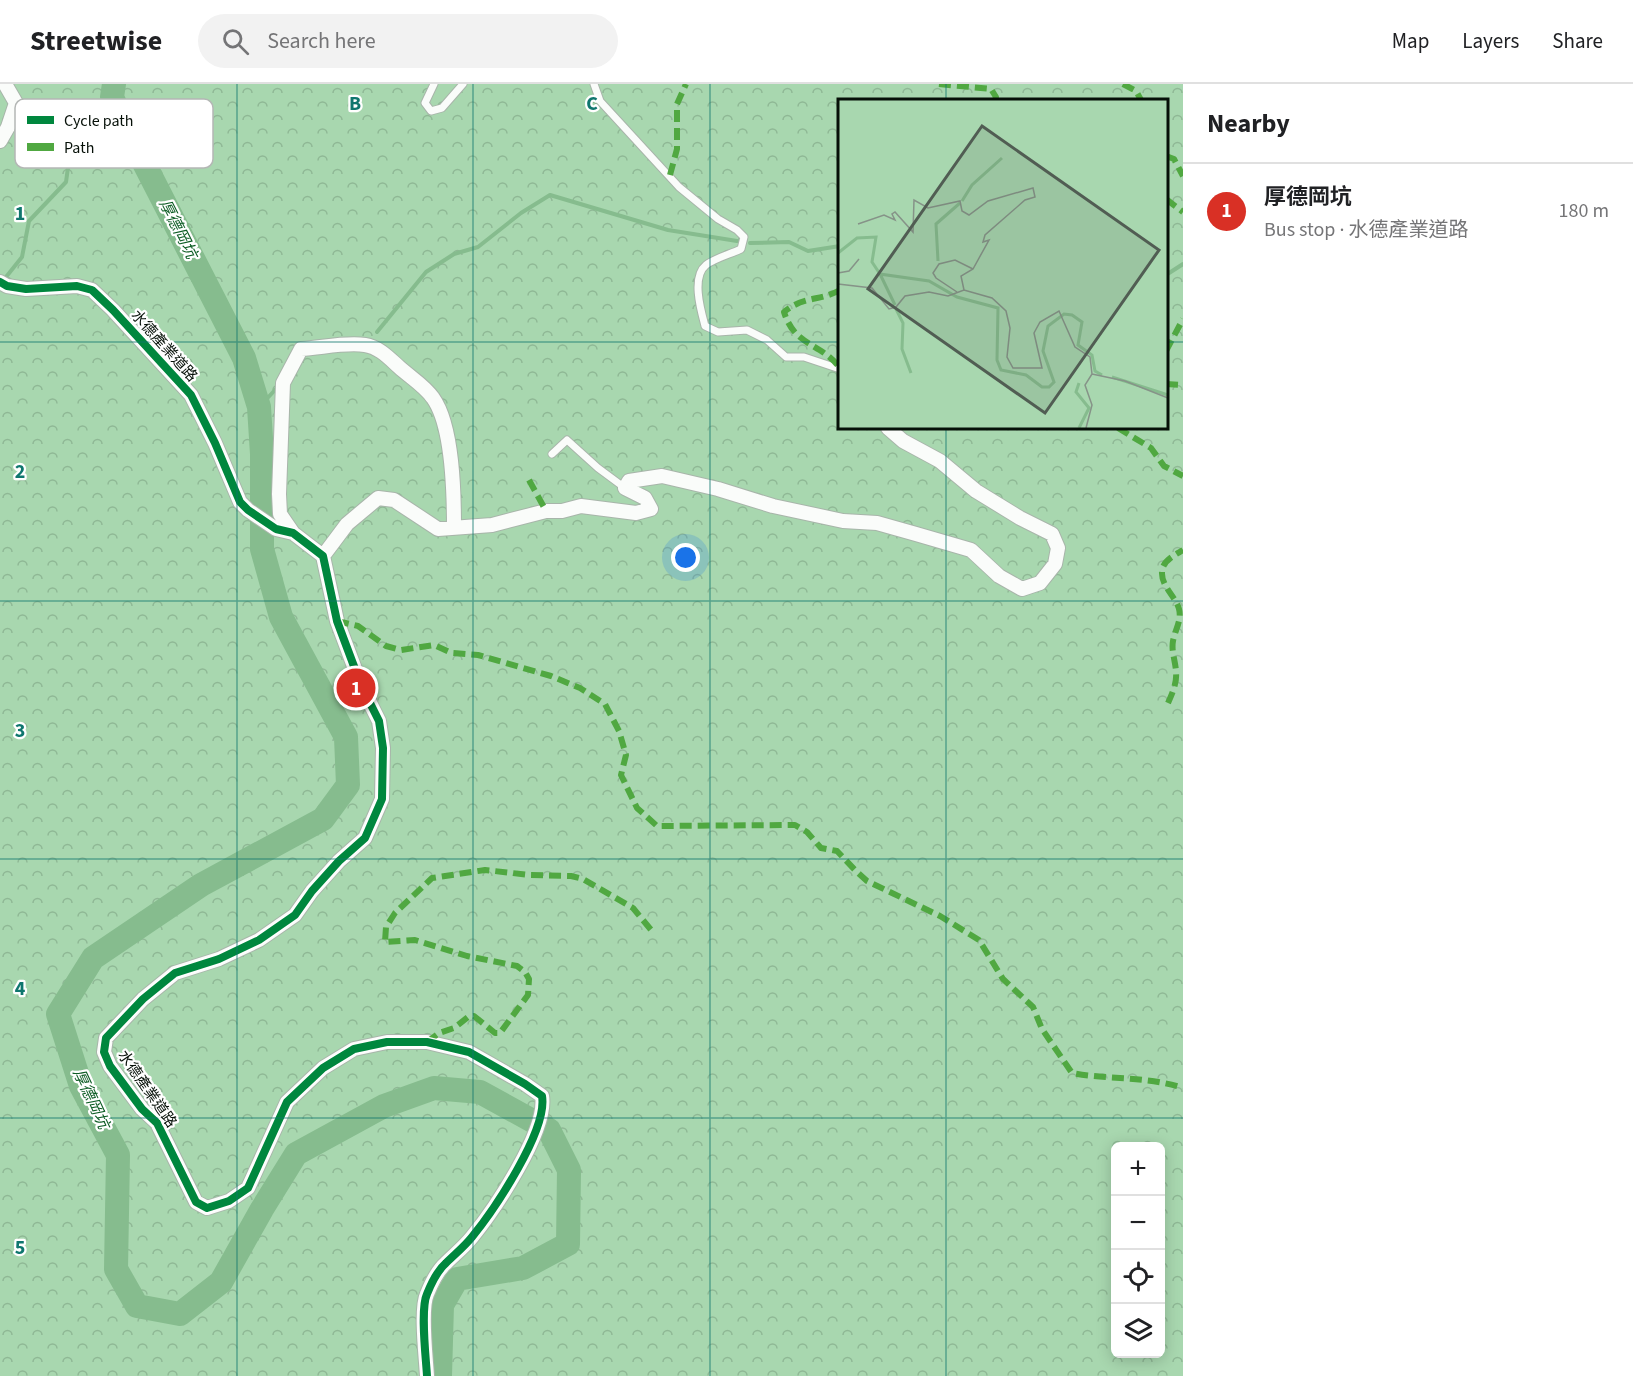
<!DOCTYPE html>
<meta charset="utf-8">
<style>
body{margin:0;font-family:"Source Sans 3","Noto Sans TC",sans-serif;background:#f2f2f2;color:#202124}
.controls{position:absolute;right:18px;bottom:18px;display:grid;overflow:hidden;border-radius:9px;box-shadow:0 3px 15px #0003}
.controls button{width:54px;height:54px;display:grid;place-items:center;padding:0;border:0;border-bottom:2px solid #e0e0e0;background:#fff;color:#202124;font:30px sans-serif}
.you{position:absolute;left:686px;top:474px;width:21px;height:21px;margin:-15px;border:4px solid #fff;border-radius:50%;background:#1a73e8;box-shadow:0 0 0 9px #1a73e833}
.badge{display:grid;place-items:center;width:39px;height:39px;border-radius:50%;background:#d93025;color:#fff;font-size:20px;font-weight:700}
.pin{position:absolute;translate:-50% -50%;border:3px solid #fff;box-shadow:0 2px 6px #0006}
.list{margin:0;padding:0;list-style:none}
h2{display:flex;justify-content:space-between;align-items:center;height:78px;margin:0;padding:0 24px;font-size:26px}
h2 small{font-size:20px;font-weight:400;color:#757577}
.list li{display:grid;grid-template-columns:39px 1fr auto;gap:18px;align-items:center;box-sizing:border-box;height:96px;padding:0 24px;border-top:2px solid #e0e0e0}
.list b{display:block;font-size:22px;white-space:nowrap}
.list p{margin:0;font-size:20px;white-space:nowrap;color:#757577}
.list em{font-size:20px;font-style:normal;color:#757577}
.icon{flex:none;width:33px;height:33px;fill:none;stroke:currentColor;stroke-width:2;stroke-linecap:round;stroke-linejoin:round}
.map{position:relative;flex:none;width:1183px;height:1292px;overflow:hidden}
header{display:flex;align-items:center;gap:36px;box-sizing:border-box;height:84px;padding:0 30px;background:#fff;border-bottom:2px solid #e0e0e0}
header strong{font-size:28px}
nav{display:flex;gap:33px;margin-inline-start:auto;font-size:21px}
.search{width:420px;height:54px;background:#f2f2f2;display:flex;align-items:center;gap:15px;box-sizing:border-box;padding:0 21px;border-radius:33px;color:#757577;font-size:22px}
main{display:flex}
aside{flex:1;background:#fff}
.map>svg:first-child{display:block}
.forest{fill:url(#forest-crowns);fill-rule:evenodd}
.lines{fill:none;stroke-linecap:round;stroke-linejoin:round}
.stream{stroke:#86bc8e;stroke-width:4}
.river{stroke:#86bc8e;stroke-width:24}
.lane-casing{stroke:#a8b5aa;stroke-width:9}
.street-casing{stroke:#a8b5aa;stroke-width:16}
.lane{stroke:#fafcfa;stroke-width:7}
.street{stroke:#fafcfa;stroke-width:14}
.quiet{stroke:#50a841;stroke-width:6;stroke-dasharray:12 6;stroke-linecap:butt}
.cycleway-casing{stroke:#fff;stroke-width:11}
.cycleway{stroke:#00873e;stroke-width:8}
.grid{fill:none;stroke:#0f766e;stroke-width:1.5;stroke-opacity:0.55}
.labels{text-anchor:middle;dominant-baseline:central;stroke-width:4.5;stroke-linejoin:round;paint-order:stroke}
.street-label{font-size:15px;fill:#061008;stroke:#fff}
.water-label{font-size:16px;font-style:italic;fill:#0e5d25;stroke:#fff}
.inset-river{fill:none;stroke:#86bc8e;stroke-width:3}
.inset-road{fill:none;stroke:#869388;stroke-width:1.5}
.view{fill:#515d53;fill-opacity:0.15;stroke:#515d53;stroke-width:3}
.inset-edge{fill:none;stroke:#061008;stroke-width:3}
.key{fill:#fff;stroke:#b4b7b5;stroke-width:1.5}
.key-label{font-size:16px;fill:#061008}
.grid-label{font-size:20px;text-anchor:middle;font-weight:bold;fill:#0f766e;stroke:#fff;stroke-width:4.5;stroke-linejoin:round;paint-order:stroke}
</style>
<header>
<strong>Streetwise</strong>
<div class="search"><svg class="icon" aria-label="search" viewBox="0 0 24 24"><circle cx="10" cy="10" r="6"/><path d="M15 15l6 6"/></svg>Search here</div>
<nav><a>Map</a><a>Layers</a><a>Share</a></nav>
</header>
<main>
<div class="map">
<svg width="1183" height="1292" viewBox="0 0 1183 1292">
<defs>
<pattern id="forest-crowns" width="20" height="18" patternUnits="userSpaceOnUse" patternTransform="scale(1.5)"><rect width="20" height="18" fill="#a8d7af"/><path d="M2 6a3 3 0 1 1 6 0M12 15a3 3 0 1 1 6 0" fill="none" stroke="#8fb895"/></pattern>
</defs>
<rect width="100%" height="100%" fill="#dbebdd"/>
<path class="forest" d="M0 0H1183V1292H0ZM840 16H1166V344H840ZM1116 1062H1160V1270H1116Z"/>
<g class="lines">
<path class="stream" d="M750 159 789 158 808 167 840 162
M1166 191 1183 180
M6 193 22 173 29 137 66 98 71 62 89 29 112 13
M377 248 426 188 454 170 478 163 521 129 550 111 668 146 737 157
M259 323 276 305"/>
<path class="river" d="M114 0 112 13 123 38 244 274 259 323 262 370V465L281 533 346 653 348 701 323 735 201 801 93 874 58 930 81 1002 118 1071 116 1185 137 1222 180 1230 221 1198 262 1125 296 1070 384 1022 434 1004 480 1008 549 1046 569 1086 568 1160 523 1184 457 1195 442 1221 440 1292"/>
<g class="lane-casing">
<path id="lane" d="M434 0 425 19 431 27 442 24 463 0
M594 0 600 17 679 103 718 135 737 146 744 153 741 165C731 170 715 174 706 181 691 193 701 227 705 242L718 248 747 246 767 256 786 273H804L840 285
M552 370 567 356 598 384 625 404"/>
</g>
<g class="street-casing">
<path id="street" d="M0 57 8 43 16 19 5 0
M0 198 7 202 26 205 77 202 92 206 113 226 191 311 215 359 240 418 248 426 276 445 293 449 323 472 337 537 361 601 379 637 383 664 382 715 365 754 339 777 312 807 295 831 259 856 219 875 175 889 143 915 106 954 104 968 110 982 142 1025 157 1039 196 1118 207 1124 229 1117 248 1104 287 1018 323 984 354 965 387 958H427L469 968 525 1000 542 1012C548 1046 494 1126 472 1153 464 1163 455 1170 446 1179 438 1186 431 1200 427 1210 420 1225 426 1274 427 1292
M293 449 280 430 279 410 283 299 301 265C321 264 345 258 365 261 379 263 389 274 399 283 410 293 425 302 433 314 453 342 454 410 454 444
M323 472 347 440 378 414 394 416 438 445 492 441 546 427H562L581 422 636 429 651 425 645 414 625 404 629 397 662 392 718 405 773 422 843 437 877 439 916 450 971 466 999 492 1022 505 1040 499 1055 480 1058 464 1052 450 1020 434 976 407 940 377 903 357 888 344"/>
</g>
<use href="#lane" class="lane"/>
<use href="#street" class="street"/>
<path class="quiet" d="M939 0 991 5 996 13 995 16
M1123 0 1136 7 1141 16
M1166 72 1174 75 1183 92
M670 91 677 65V20L686 0
M1166 115 1183 128
M840 206C821 217 803 212 784 228 795 263 820 258 840 284
M1166 267 1183 235
M1166 300 1183 301
M1118 344 1151 364 1164 382 1183 392
M529 396 546 427
M337 537 358 542 386 562 401 566 434 561 452 569 478 571 551 592 580 604 605 620 619 647 626 671 621 691 637 724 657 742 795 741 807 748 821 764 837 767 856 787 867 797 940 832 979 856 1003 895 1033 923 1042 945 1072 989C1109 996 1147 992 1183 1004
M1168 619C1172 610 1177 599 1176 589 1176 578 1171 568 1173 557 1175 546 1182 536 1179 525 1176 513 1161 502 1162 488 1162 477 1175 471 1183 466
M427 958 439 949 454 944 468 933 474 932 495 949H500L528 911 529 895 525 888 517 882 467 872 415 856 385 858 386 843 395 829 432 794 485 786 530 791 571 792 583 795 633 824 652 847"/>
<g class="cycleway-casing">
<path id="cycleway" d="M0 198 7 202 26 205 77 202 92 206 113 226 191 311 215 359 240 418 248 426 276 445 293 449 323 472 337 537 361 601 379 637 383 664 382 715 365 754 339 777 312 807 295 831 259 856 219 875 175 889 143 915 106 954 104 968 110 982 142 1025 157 1039 196 1118 207 1124 229 1117 248 1104 287 1018 323 984 354 965 387 958H427L469 968 525 1000 542 1012C548 1046 494 1126 472 1153 464 1163 455 1170 446 1179 438 1186 431 1200 427 1210 420 1225 426 1274 427 1292"/>
</g>
<use href="#cycleway" class="cycleway"/>
</g>
<path class="grid" d="M237 0V1292M473 0V1292M710 0V1292M946 0V16M0 258H840M1166 258H1183M946 344V1292M0 517H1183M0 775H1183M0 1034H1183"/>
<g class="labels">
<g class="street-label">
<text transform="translate(164 262) rotate(48)">水德產業道路</text>
<text transform="translate(147 1005) rotate(55)">水德產業道路</text>
</g>
<g class="water-label">
<text transform="translate(178 145) rotate(63)">厚德岡坑</text>
<text transform="translate(91 1015) rotate(65)">厚德岡坑</text>
</g>
</g>
<g transform="translate(838 15)">
<rect width="330" height="330" fill="#dbebdd"/>
<path d="M0 1H330V329H0Z" fill="#a8d7af"/>
<path class="inset-river" d="M124 102 134 86 164 59M0 154 19 139 38 138 34 163 42 175 91 182 119 198 160 209 159 261 163 271 188 276 204 288H211L216 283 205 252 210 227 226 215 234 216 244 223 240 246 254 256 257 272 264 276M100 162 98 125 122 104M42 175 57 206M58 210 65 224 64 250 73 274M274 278 330 296M241 284 238 293 251 309 241 329"/>
<path class="inset-road" d="M20 125 46 116 57 121 54 115 57 113 75 133 76 101 90 109 122 102 124 112 131 116 150 102 195 89 197 98 187 101 147 136 145 143 151 141 135 170 123 177 126 191M0 174 11 172 21 160M0 185 34 189 51 210 58 208 67 197 91 193 110 197 126 191 154 199 168 212 172 229 169 258 175 269H204L196 234 202 223 221 212 237 248 252 258 254 275M119 193 98 179 95 174 101 165 117 161 135 170M254 275 287 282 330 299M248 329 254 306 247 286 254 275"/>
<path class="view" d="M144 27 321 151 207 314 30 190Z"/>
<rect width="330" height="330" class="inset-edge"/>
</g>
<rect x="15" y="15" width="198" height="69" rx="9" class="key"/>
<rect x="27" y="32" width="27" height="8" fill="#00873e"/>
<rect x="27" y="59" width="27" height="8" fill="#50a841"/>
<g class="key-label">
<text x="64" y="42">Cycle path</text>
<text x="64" y="69">Path</text>
</g>
<g class="grid-label">
<text x="355" y="26">B</text>
<text x="592" y="26">C</text>
<text x="20" y="136">1</text>
<text x="20" y="394">2</text>
<text x="20" y="653">3</text>
<text x="20" y="911">4</text>
<text x="20" y="1170">5</text>
</g>
</svg>
<div class="controls">
<button>+</button>
<button>−</button>
<button><svg class="icon" aria-label="locate" viewBox="0 0 24 24"><circle cx="12" cy="12" r="6"/><path d="M12 2v4M12 18v4M2 12h4M18 12h4"/></svg></button>
<button><svg class="icon" aria-label="layers" viewBox="0 0 24 24"><path d="M12 4l9 5-9 5-9-5zM3 14l9 5 9-5"/></svg></button>
</div>
<div class="you"></div>
<div class="pin badge" style="left:356px;top:604px">1</div>
</div>
<aside>
<h2>Nearby<small></small></h2>
<ul class="list">
<li><span class="badge">1</span><div><b>厚德岡坑</b><p>Bus stop · 水德產業道路</p></div><em>180 m</em></li>
</ul>
</aside>
</main>
